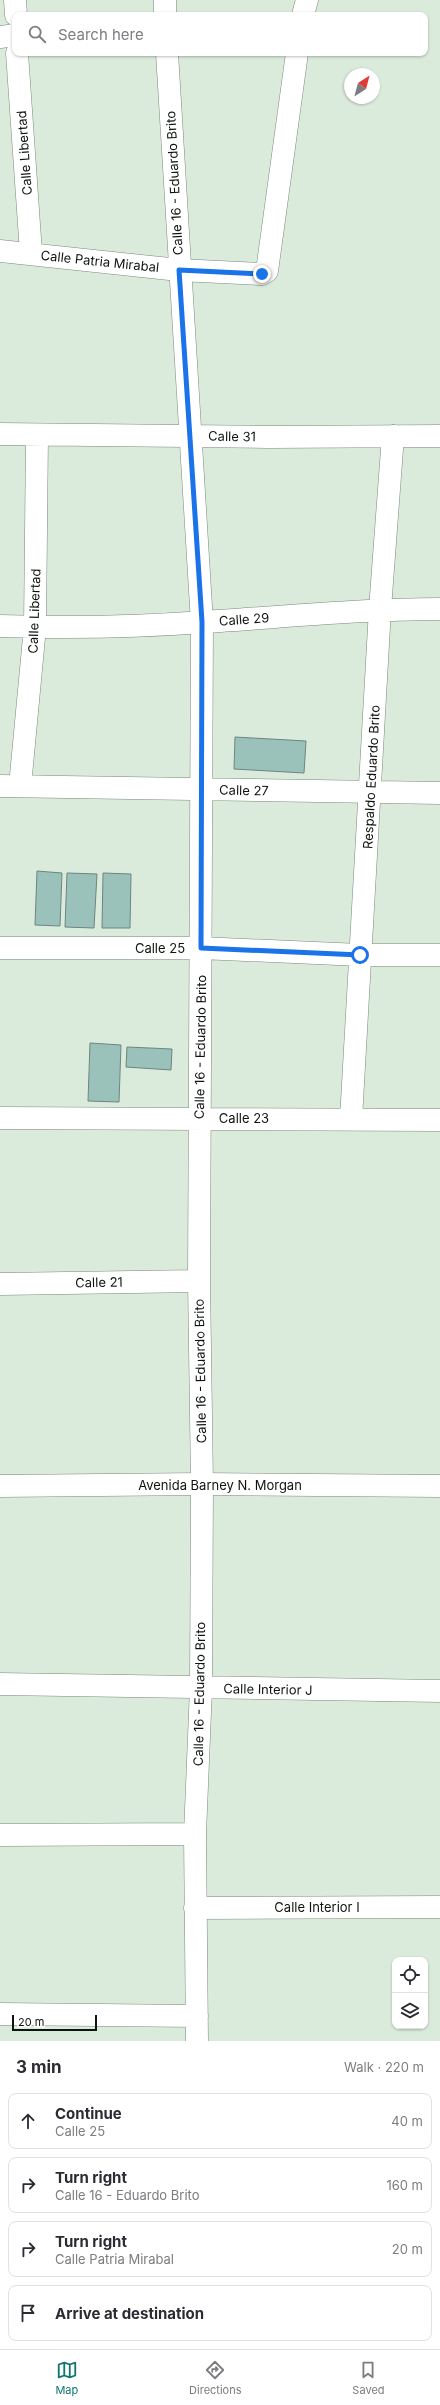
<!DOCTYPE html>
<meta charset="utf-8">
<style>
body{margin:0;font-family:Inter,sans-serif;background:#f7f7f7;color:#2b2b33}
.controls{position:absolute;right:12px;bottom:12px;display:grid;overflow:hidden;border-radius:8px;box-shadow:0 1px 3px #0004}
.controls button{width:36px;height:36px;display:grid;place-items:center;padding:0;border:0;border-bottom:1px solid #e1e1e2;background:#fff;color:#2b2b33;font:20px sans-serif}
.compass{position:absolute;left:344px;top:68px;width:36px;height:36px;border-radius:50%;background:#fff;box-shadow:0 1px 3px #0004;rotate:36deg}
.scale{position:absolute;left:12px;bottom:10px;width:85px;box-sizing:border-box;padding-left:4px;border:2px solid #0e140f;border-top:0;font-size:11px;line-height:14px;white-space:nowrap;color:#0e140f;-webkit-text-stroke:3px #fff;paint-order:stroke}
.stop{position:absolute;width:12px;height:12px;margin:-9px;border:3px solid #1a73e8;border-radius:50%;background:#fff}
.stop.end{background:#1a73e8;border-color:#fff;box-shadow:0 1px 4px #0008}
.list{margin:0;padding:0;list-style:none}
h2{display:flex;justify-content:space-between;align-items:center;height:52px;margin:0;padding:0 16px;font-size:17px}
h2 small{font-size:13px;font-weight:400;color:#7c7c81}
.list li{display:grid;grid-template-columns:26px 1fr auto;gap:12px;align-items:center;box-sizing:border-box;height:56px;margin:0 8px 8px;padding:0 8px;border:1px solid #e1e1e2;border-radius:8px}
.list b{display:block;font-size:15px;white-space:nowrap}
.list p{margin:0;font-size:13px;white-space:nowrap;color:#7c7c81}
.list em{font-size:13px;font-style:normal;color:#7c7c81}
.icon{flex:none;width:22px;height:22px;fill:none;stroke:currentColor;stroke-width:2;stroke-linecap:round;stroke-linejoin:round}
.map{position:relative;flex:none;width:440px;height:2041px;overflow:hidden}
.search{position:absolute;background:#fff;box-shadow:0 1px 3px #0004;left:12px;right:12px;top:12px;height:44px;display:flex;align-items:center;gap:10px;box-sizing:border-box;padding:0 14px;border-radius:8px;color:#7c7c81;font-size:15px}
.sheet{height:308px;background:#fff}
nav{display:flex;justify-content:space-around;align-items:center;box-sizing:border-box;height:56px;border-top:1px solid #e1e1e2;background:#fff;font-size:11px;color:#7c7c81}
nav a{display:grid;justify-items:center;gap:2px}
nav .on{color:#0f766e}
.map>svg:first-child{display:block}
.building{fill:#9ac2ba;stroke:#6d8580}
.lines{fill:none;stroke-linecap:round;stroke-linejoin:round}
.minor-casing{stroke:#7a897b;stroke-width:23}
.tertiary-casing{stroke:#7a897b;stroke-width:23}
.minor{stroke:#fff;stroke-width:22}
.tertiary{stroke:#fff;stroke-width:22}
.route{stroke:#1a73e8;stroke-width:5}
.labels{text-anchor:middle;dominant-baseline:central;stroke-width:3;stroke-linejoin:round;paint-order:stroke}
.street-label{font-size:13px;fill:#0e140f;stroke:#fff}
</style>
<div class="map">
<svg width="440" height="2041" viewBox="0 0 440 2041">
<rect width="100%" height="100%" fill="#daebdb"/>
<path class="building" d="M235 737 306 741 304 773 234 769Z
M37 871 62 873 60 926 35 925Z
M67 873 97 874 94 928 65 927Z
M103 873 131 874 130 928H102Z
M90 1043 121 1045 119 1102 88 1101Z
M127 1047 172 1049 171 1070 126 1067Z"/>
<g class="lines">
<g class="minor-casing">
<path id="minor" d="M15 0 16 15
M165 0V15
M303 15 307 0
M0 37 15 35
M17 53 31 253
M167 53 202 623 199 1281 202 1484 201 1688 195 1834 197 2041
M0 251 179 270 262 274 267 271 297 53
M0 434 268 437 440 436
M0 626C67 628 136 627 204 622 283 617 361 609 440 609
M0 786 440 793
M20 786 35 627 37 435
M0 948H201L360 955H440
M0 1118 440 1120
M351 1119 380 609 393 436
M0 1284 199 1281
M0 1684 440 1691
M0 1835 195 1834
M195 1908 440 1907
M0 2014 197 2016"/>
</g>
<g class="tertiary-casing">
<path id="tertiary" d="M0 1486 202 1484 440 1486"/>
</g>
<use href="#minor" class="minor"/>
<use href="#tertiary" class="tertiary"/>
</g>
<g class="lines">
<path class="route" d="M262 274 179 270 202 622 201 948 360 955"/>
</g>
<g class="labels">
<g class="street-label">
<text transform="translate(24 153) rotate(-94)">Calle Libertad</text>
<text transform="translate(174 183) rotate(-93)">Calle 16 - Eduardo Brito</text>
<text transform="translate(100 261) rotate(6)">Calle Patria Mirabal</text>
<text transform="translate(232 436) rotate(1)">Calle 31</text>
<text transform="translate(34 611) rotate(-88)">Calle Libertad</text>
<text transform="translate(244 619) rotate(-4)">Calle 29</text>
<text transform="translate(371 777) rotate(-87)">Respaldo Eduardo Brito</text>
<text transform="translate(244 790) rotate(1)">Calle 27</text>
<text x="160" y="948">Calle 25</text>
<text transform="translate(200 1047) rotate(-89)">Calle 16 - Eduardo Brito</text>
<text x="244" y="1118">Calle 23</text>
<text transform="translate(99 1282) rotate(-1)">Calle 21</text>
<text transform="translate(200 1371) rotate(-91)">Calle 16 - Eduardo Brito</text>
<text x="220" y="1485">Avenida Barney N. Morgan</text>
<text transform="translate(268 1689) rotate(1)">Calle Interior J</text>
<text transform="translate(199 1694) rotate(-89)">Calle 16 - Eduardo Brito</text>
<text x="317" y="1907">Calle Interior I</text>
</g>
</g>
</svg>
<div class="controls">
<button><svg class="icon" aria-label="locate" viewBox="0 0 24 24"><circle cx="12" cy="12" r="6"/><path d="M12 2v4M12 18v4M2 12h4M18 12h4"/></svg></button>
<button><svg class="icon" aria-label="layers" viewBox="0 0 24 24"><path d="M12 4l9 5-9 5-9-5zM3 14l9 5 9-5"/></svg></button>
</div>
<svg class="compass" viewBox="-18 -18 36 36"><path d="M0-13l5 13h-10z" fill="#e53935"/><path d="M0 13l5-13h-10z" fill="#7c7c81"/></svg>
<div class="scale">20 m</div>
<div class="stop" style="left:360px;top:955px"></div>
<div class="stop end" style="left:262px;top:274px"></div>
<div class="search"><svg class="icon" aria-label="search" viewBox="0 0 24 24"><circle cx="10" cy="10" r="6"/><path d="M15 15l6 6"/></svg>Search here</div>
</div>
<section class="sheet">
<h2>3 min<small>Walk · 220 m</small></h2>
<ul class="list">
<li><svg class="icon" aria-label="ahead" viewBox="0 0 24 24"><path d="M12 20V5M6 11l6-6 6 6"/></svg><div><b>Continue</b><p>Calle 25</p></div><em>40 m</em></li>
<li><svg class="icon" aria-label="right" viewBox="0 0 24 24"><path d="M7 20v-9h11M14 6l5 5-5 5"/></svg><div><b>Turn right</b><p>Calle 16 - Eduardo Brito</p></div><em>160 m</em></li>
<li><svg class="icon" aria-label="right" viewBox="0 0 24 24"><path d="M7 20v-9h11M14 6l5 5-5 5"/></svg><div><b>Turn right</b><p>Calle Patria Mirabal</p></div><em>20 m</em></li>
<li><svg class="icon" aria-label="arrive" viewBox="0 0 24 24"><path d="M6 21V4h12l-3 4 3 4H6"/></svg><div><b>Arrive at destination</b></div></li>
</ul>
</section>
<nav>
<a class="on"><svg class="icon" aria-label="map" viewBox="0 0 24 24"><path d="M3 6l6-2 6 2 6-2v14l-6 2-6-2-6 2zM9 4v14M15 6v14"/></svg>Map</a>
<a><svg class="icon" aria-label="directions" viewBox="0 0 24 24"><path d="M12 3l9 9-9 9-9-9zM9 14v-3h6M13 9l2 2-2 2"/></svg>Directions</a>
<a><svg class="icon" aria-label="saved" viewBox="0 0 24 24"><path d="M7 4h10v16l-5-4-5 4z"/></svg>Saved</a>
</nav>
